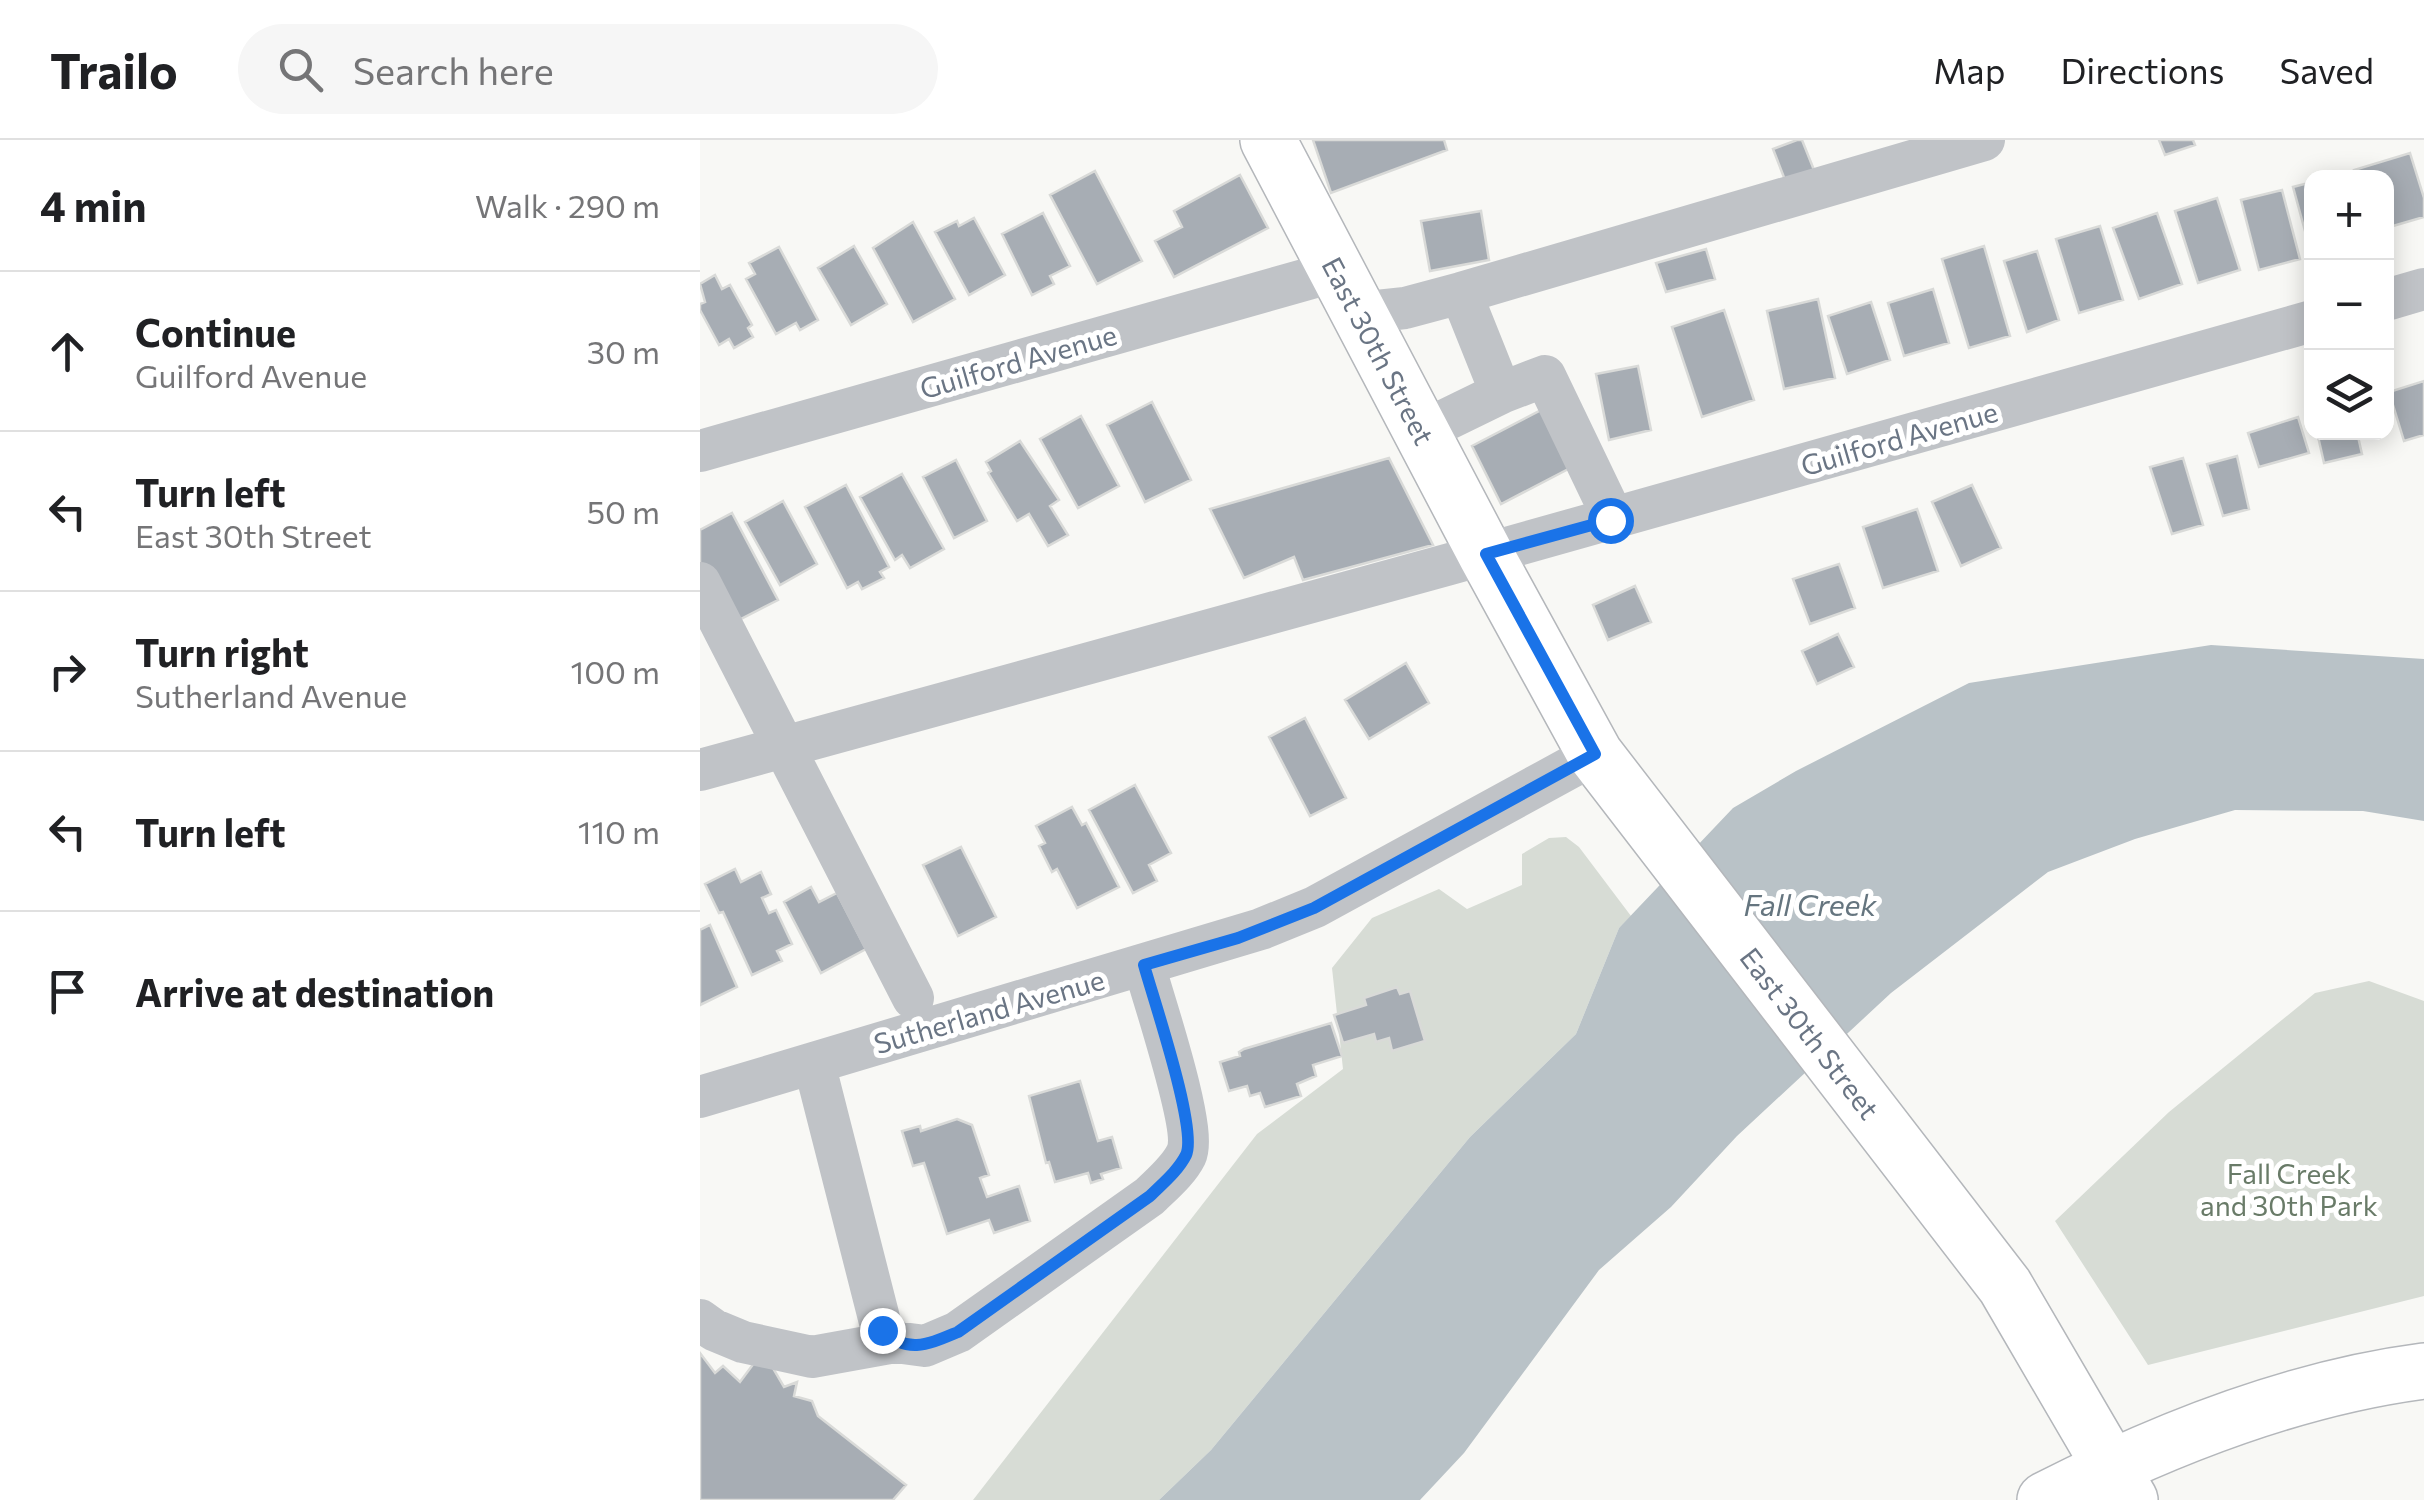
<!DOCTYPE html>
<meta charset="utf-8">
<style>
body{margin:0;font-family:Commissioner,sans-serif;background:#f6f6f6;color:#202124}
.controls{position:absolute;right:30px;top:30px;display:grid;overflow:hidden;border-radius:20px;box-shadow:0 5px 25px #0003}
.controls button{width:90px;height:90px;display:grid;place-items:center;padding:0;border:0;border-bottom:2px solid #e0e0e0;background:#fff;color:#202124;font:50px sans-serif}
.stop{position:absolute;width:30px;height:30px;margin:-22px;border:8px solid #1a73e8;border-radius:50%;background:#fff}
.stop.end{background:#1a73e8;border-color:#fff;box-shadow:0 2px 10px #0008}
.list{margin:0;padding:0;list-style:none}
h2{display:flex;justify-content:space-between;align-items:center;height:130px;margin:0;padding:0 40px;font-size:42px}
h2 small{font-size:32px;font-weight:400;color:#757577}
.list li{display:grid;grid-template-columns:65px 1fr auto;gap:30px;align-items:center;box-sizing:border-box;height:160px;padding:0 40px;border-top:2px solid #e0e0e0}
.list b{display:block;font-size:38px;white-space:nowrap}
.list p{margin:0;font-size:32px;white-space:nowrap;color:#757577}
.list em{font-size:32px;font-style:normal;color:#757577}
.icon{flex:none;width:55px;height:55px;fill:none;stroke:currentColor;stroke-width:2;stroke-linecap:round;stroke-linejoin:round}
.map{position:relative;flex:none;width:1724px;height:1360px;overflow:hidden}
header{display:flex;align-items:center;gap:60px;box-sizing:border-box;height:140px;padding:0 50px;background:#fff;border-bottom:2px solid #e0e0e0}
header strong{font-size:48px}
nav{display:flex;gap:55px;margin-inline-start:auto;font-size:35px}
.search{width:700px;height:90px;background:#f6f6f6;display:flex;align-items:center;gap:25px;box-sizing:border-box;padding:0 35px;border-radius:55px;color:#757577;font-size:38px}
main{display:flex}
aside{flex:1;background:#fff}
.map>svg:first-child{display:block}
.green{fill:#d7dcd5}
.water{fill:#b9c2c7}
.building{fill:#a7adb4;stroke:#d9dad8;stroke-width:2.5}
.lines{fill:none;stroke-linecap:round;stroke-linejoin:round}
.major-casing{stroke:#b4b7bb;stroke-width:58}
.minor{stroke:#c0c3c7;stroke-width:42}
.major{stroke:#fff;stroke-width:55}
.route{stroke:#1a73e8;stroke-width:12}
.labels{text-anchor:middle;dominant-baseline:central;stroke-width:10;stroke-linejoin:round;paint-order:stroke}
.street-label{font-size:28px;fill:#6a7584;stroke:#fff}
.park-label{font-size:28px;fill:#697b68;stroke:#fff}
.water-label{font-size:30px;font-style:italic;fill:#65757f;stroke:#fff}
</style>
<header>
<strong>Trailo</strong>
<div class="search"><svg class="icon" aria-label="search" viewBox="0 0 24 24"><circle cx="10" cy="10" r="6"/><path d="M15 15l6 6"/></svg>Search here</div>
<nav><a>Map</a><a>Directions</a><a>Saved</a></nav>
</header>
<main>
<aside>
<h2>4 min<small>Walk · 290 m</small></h2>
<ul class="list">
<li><svg class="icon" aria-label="ahead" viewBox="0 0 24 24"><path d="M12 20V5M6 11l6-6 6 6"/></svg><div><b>Continue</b><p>Guilford Avenue</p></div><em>30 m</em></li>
<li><svg class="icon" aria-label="left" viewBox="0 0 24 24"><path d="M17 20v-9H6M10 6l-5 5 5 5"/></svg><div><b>Turn left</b><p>East 30th Street</p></div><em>50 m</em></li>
<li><svg class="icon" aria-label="right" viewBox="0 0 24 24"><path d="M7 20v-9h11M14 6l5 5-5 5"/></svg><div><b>Turn right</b><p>Sutherland Avenue</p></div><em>100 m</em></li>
<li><svg class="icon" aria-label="left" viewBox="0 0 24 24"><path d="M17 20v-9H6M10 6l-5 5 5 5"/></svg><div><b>Turn left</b></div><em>110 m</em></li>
<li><svg class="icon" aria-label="arrive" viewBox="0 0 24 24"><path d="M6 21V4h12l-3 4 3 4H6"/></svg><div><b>Arrive at destination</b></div></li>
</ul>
</aside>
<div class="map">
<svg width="1724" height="1360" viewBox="0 0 1724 1360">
<rect width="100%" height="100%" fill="#f8f8f5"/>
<path class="green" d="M866 697 879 707 931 776 919 788 876 894 770 997 511 1310 459 1360H273L557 994 643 929 632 828 672 778 739 749 767 769 822 745V714L849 698Z
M1669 841 1724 861V1156L1448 1225 1355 1081 1469 972 1615 853Z"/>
<path class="water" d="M1511 505 1724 519V681L1663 671 1535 670 1435 699 1348 732 1191 853 1037 996 971 1067 899 1130 764 1313 720 1360H459L511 1310 770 997 876 894 919 788 1033 668 1096 631 1269 543Z"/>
<path class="building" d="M613 0H744L747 10 631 53Z
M1097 0H1102L1114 30 1085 40 1073 9Z
M1459 0H1493L1495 5 1465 15Z
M1710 13 1724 58V77L1686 88V38H1656L1654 30Z
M395 31 442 121 397 144 350 55Z
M540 35 568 88 474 137 455 101 482 87 474 71Z
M1612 42V113H1611L1593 47Z
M1582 50 1600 119 1559 130 1541 60Z
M1517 58 1540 130 1498 143 1475 71Z
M781 71 789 120 730 131 721 81Z
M343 73 370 126 350 136 354 144 332 155 302 94Z
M1457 73 1482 144 1439 159 1413 88Z
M274 78 305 135 269 155 235 92 257 81 259 86Z
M213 82 255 159 213 182 173 108Z
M1400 86 1423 160 1379 173 1356 99Z
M154 106 187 164 151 185 118 128Z
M1284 106 1310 196 1269 208 1242 119Z
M79 107 118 180 100 190 96 183 76 194 46 139 55 134 49 123Z
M1006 109 1015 139 966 152 956 123Z
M1337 111 1359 180 1327 192 1304 121Z
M15 135 22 149 30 145 52 185 48 188 53 197 34 208 29 199 19 205 0 170V164L5 162 0 144Z
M1233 149 1249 203 1204 216 1188 163Z
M1118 159 1135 238 1084 249 1067 171Z
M1171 162 1190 220 1147 234 1128 176Z
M1024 170 1054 260 1002 277 972 187Z
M938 226 951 290 909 300 896 234Z
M1724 241V295L1704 301 1689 252Z
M452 262 491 340 445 362 407 285Z
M847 267 876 325 801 364 772 306Z
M381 276 419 346 378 368 340 299Z
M1598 277 1609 313 1559 327 1548 293Z
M1617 292H1657L1662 314 1624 323Z
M320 301 359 360 350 366 368 395 348 406 329 374 317 381 288 333 291 331 286 322Z
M1537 316 1549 369 1523 376 1507 324Z
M689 318 733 405 603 440 594 417 544 438 510 369Z
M1483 318 1503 385 1472 394 1450 327Z
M256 320 287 381 254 398 223 337Z
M202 334 244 409 210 428 202 415 195 420 160 357Z
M146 345 189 427 180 432 184 438 162 449 158 442 147 448 105 367Z
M1272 345 1301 408 1261 426 1232 362Z
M83 361 117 424 80 445 45 382Z
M1217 369 1238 431 1183 448 1163 387Z
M32 373 78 460 31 484 0 425V390Z
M1139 424 1155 468 1110 484 1093 439Z
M935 446 951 482 908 500 893 465Z
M1138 494 1154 527 1117 544 1102 511Z
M706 523 729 563 669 599 645 560Z
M605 578 646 658 610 676 569 597Z
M435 645 471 713 449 725 457 741 433 753 389 670Z
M372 667 382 685 386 683 419 747 377 768 357 729 352 732 339 706 345 703 336 686Z
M261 707 296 777 258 796 223 725Z
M35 729 41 742 61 732 71 754 62 758 69 773 76 770 92 804 77 811 82 821 52 835 23 772 19 773 5 744Z
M111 747 119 762 137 753 166 809 121 833 84 762Z
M10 785 37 847 0 865V790Z
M697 847 700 854 710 851 725 901 692 911 689 898 676 902 674 894 643 903 634 875 666 865 664 858Z
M631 883 642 916 613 925 616 936 597 944 601 956 565 967 560 953 550 956 547 946 529 951 520 922 540 916 539 912 544 909Z
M380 941 398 1001 412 997 421 1028 401 1034 403 1039 391 1043 388 1033 355 1042 349 1022 346 1023 329 956Z
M257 979 272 985 289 1035 280 1038 287 1057 319 1046 330 1081 294 1093 289 1080 247 1094 224 1023 213 1026 202 991 220 986 221 991Z
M63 1211 84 1247 97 1242 94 1256 112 1261 118 1276 206 1345 193 1360H0V1213L15 1233 23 1226 40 1242Z"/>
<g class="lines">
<g class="major-casing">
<g id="major">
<path id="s1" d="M568 0 786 415 895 614 1305 1146 1430 1360"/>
<path d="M1345 1360C1462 1300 1593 1248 1724 1231"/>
</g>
</g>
<path class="minor" d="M761 153 801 253 845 236 906 363 909 380
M1686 160 1724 149
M658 173 705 168 761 153 1284 0
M721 292 801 253
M0 311 636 131
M0 443 213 858
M0 630 750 424 1612 181
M114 923 182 1190 195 1202
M0 957 561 789 615 767 895 614
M0 1180 14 1190 43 1202 112 1217 195 1202 225 1206 258 1192 450 1056C462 1044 478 1031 486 1015 498 990 453 858 444 825"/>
<use href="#major" class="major"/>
</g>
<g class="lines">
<path class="route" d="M182 1190C208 1215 229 1204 258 1192L450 1056C462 1044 478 1031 486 1015 498 990 453 858 444 825L538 798 614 768 895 614 786 414 910 380"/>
</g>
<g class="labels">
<g class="street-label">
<text stroke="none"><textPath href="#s1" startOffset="238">East 30th Street</textPath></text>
<text transform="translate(318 221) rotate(-16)">Guilford Avenue</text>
<text transform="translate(1199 298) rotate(-16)">Guilford Avenue</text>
<text transform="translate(289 871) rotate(-16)">Sutherland Avenue</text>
<text stroke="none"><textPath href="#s1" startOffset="1048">East 30th Street</textPath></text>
</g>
<g class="park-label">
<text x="1589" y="1033">Fall Creek<tspan x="1589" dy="32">and 30th Park</tspan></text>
</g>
<g class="water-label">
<text x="1110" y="763">Fall Creek</text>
</g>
</g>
</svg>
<div class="controls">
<button>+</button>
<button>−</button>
<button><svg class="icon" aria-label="layers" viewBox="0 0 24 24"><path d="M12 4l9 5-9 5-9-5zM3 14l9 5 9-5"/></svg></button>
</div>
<div class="stop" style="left:910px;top:380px"></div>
<div class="stop end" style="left:182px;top:1190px"></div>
</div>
</main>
